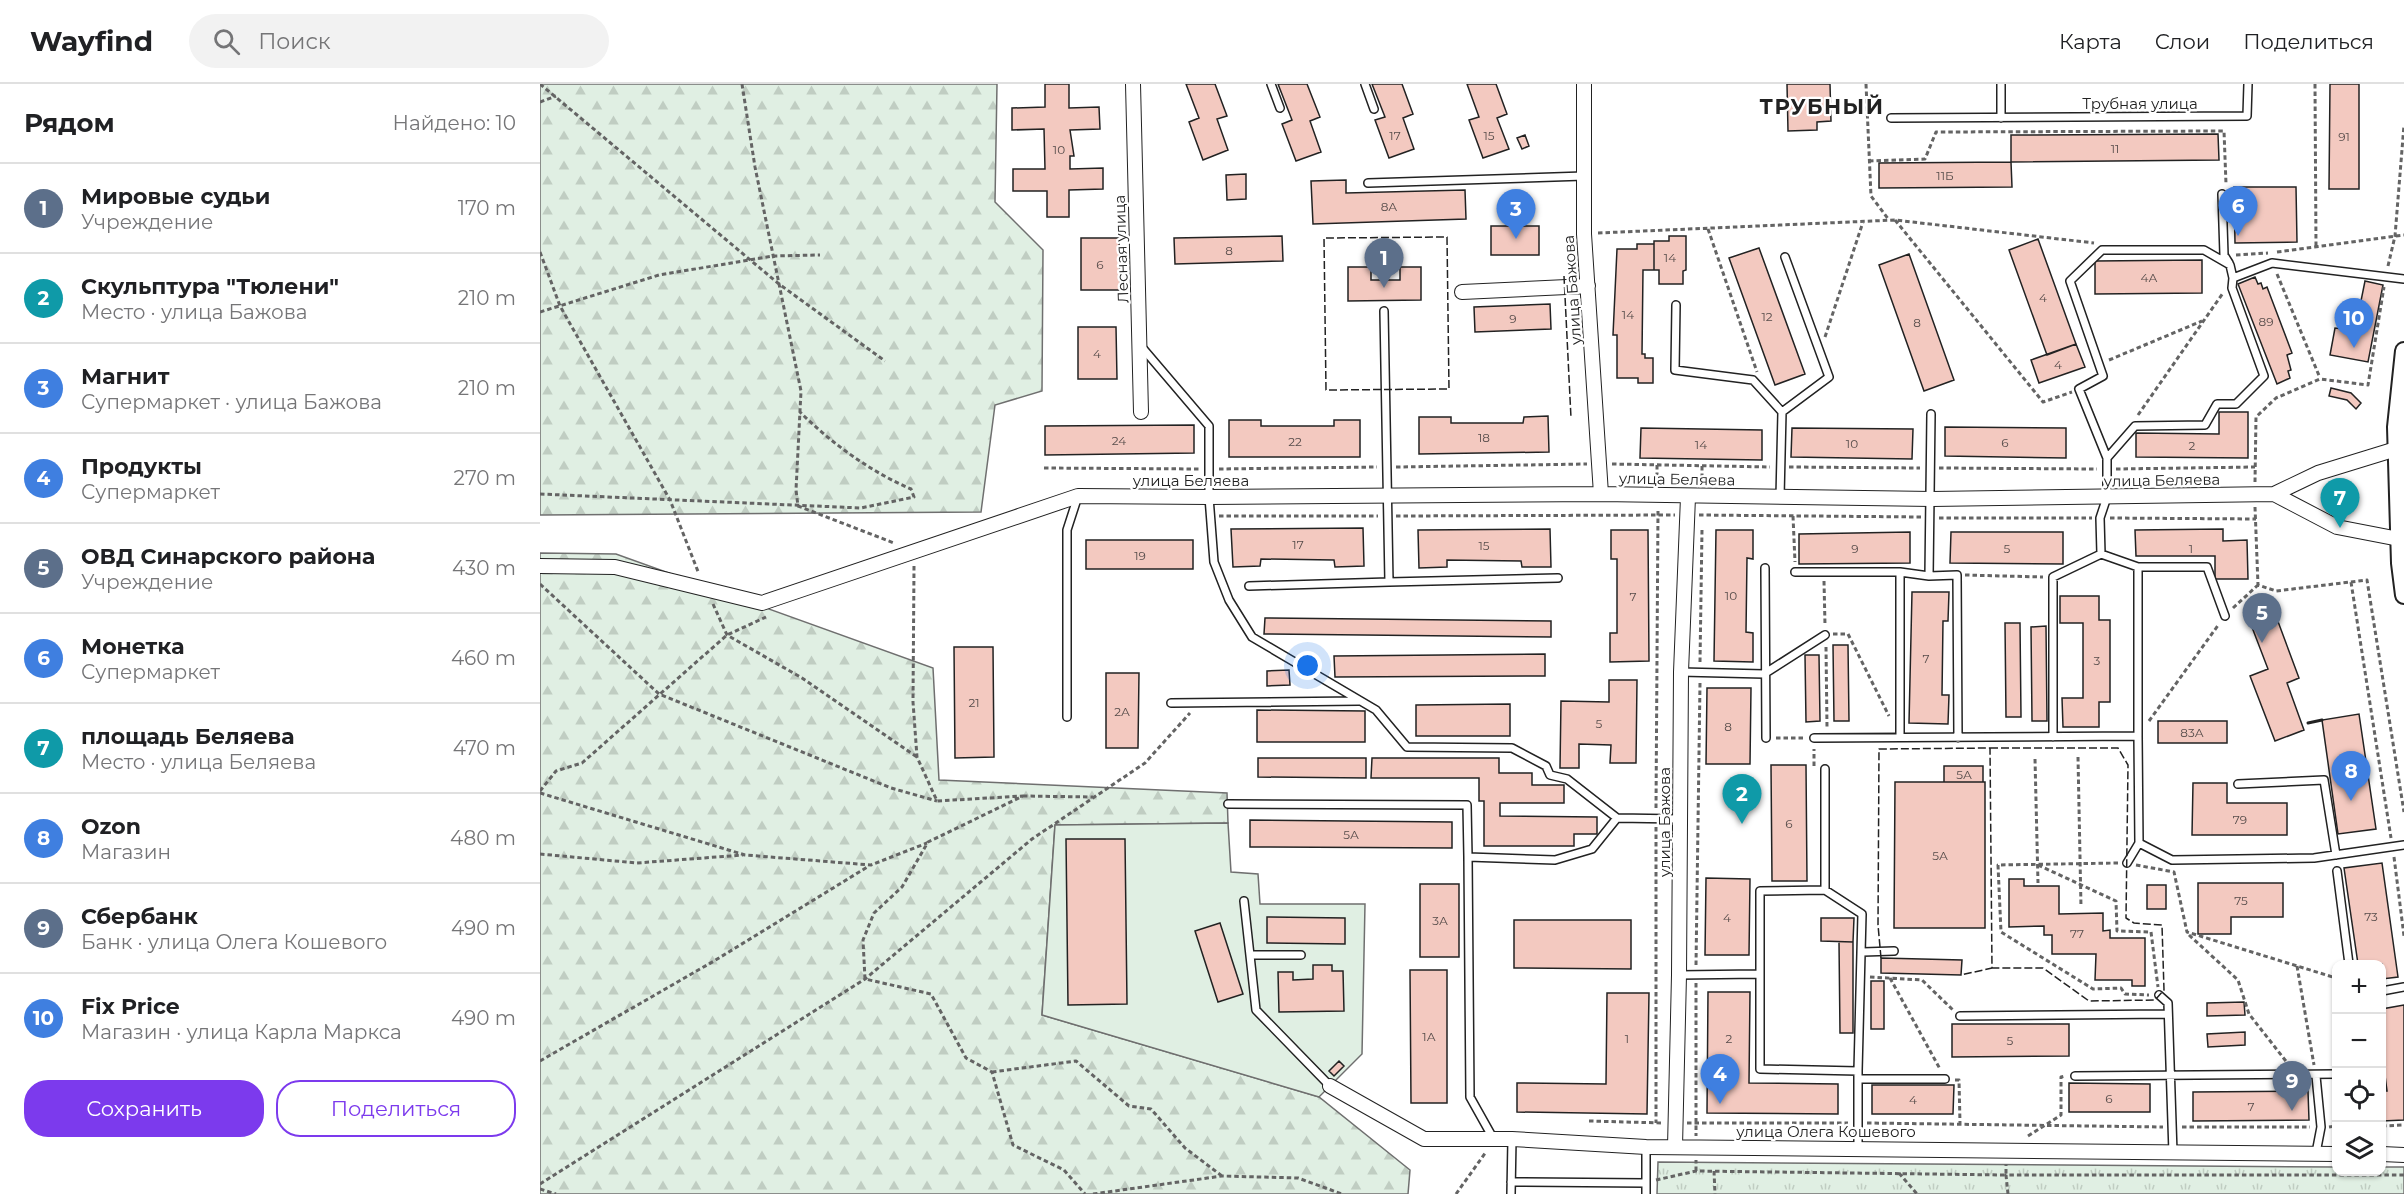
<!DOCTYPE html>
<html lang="ru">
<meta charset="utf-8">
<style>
body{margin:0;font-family:Montserrat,sans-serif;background:#f2f2f2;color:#202124}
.controls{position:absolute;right:18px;bottom:18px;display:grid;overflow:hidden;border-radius:12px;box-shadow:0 2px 4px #0004}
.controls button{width:54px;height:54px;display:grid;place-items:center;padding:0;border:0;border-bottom:2px solid #e0e0e0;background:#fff;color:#202124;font:30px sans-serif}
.you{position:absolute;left:768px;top:582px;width:21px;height:21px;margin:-15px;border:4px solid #fff;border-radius:50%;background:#1a73e8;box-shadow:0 0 0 9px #1a73e833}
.badge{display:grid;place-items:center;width:39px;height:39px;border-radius:50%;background:#7c3aed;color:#fff;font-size:20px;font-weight:700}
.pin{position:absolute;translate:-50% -50px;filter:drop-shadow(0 2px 3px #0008)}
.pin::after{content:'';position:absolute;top:32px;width:21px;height:18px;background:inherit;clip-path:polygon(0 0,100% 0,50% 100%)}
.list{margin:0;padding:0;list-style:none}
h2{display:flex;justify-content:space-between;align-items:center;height:78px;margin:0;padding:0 24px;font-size:26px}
h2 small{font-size:20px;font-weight:400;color:#757577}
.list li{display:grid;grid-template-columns:39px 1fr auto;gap:18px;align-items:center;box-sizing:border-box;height:90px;padding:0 24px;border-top:2px solid #e0e0e0}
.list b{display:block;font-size:22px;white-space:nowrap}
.list p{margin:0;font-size:20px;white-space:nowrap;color:#757577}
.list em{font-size:20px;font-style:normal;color:#757577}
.actions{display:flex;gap:12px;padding:18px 24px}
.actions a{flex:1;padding:14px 0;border:2px solid #7c3aed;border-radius:24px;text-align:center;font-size:21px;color:#7c3aed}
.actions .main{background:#7c3aed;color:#fff}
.icon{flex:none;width:33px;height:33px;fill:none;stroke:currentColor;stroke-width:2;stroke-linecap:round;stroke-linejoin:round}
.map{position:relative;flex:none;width:1864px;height:1110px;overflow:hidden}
header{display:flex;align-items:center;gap:36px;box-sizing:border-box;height:84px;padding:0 30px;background:#fff;border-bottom:2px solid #e0e0e0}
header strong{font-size:28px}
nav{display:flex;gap:33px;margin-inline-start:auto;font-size:21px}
.search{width:420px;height:54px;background:#f2f2f2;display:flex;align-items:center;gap:15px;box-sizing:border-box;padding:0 21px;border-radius:33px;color:#757577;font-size:22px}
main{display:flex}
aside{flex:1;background:#fff}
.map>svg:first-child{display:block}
.grass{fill:url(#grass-tufts);stroke:#6f6f6f;stroke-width:1.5}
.forest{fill:url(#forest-firs);stroke:#6f6f6f;stroke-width:1.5}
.pitch{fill:#e0efe3;stroke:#6f6f6f;stroke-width:1.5}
.building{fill:#f3c9c0;stroke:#222;stroke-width:1.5}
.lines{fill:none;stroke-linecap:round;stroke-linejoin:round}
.service-casing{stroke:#222;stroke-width:10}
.minor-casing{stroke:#222;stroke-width:16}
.tertiary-casing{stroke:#222;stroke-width:20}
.path{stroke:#646464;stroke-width:3;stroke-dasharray:4.5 3;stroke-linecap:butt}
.service{stroke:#fff;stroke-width:7}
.minor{stroke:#fff;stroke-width:14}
.tertiary{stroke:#fff;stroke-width:16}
.fence{stroke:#222;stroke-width:1.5;stroke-dasharray:8 3;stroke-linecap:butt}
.wall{stroke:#222;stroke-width:3}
.labels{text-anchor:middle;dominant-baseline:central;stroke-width:4.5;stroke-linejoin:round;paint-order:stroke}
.number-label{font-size:12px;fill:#564c4a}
.street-label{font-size:15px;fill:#222;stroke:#fff}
.district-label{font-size:21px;font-weight:bold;letter-spacing:1.5px;fill:#222;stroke:#fff}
</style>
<header>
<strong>Wayfind</strong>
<div class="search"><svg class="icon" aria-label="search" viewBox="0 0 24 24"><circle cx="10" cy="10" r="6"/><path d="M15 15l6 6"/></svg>Поиск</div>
<nav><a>Карта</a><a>Слои</a><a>Поделиться</a></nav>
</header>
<main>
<aside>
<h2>Рядом<small>Найдено: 10</small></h2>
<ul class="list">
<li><span class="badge" style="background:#5c6f8a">1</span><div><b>Мировые судьи</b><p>Учреждение</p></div><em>170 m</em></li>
<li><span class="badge" style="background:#0f9aa8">2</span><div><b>Скульптура &quot;Тюлени&quot;</b><p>Место · улица Бажова</p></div><em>210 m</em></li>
<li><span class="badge" style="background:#3f7fe0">3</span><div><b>Магнит</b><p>Супермаркет · улица Бажова</p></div><em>210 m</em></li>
<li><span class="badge" style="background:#3f7fe0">4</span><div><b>Продукты</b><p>Супермаркет</p></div><em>270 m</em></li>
<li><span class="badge" style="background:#5c6f8a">5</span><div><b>ОВД Синарского района</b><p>Учреждение</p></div><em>430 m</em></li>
<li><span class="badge" style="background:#3f7fe0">6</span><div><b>Монетка</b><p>Супермаркет</p></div><em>460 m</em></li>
<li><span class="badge" style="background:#0f9aa8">7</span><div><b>площадь Беляева</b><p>Место · улица Беляева</p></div><em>470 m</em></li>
<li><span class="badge" style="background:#3f7fe0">8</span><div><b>Ozon</b><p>Магазин</p></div><em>480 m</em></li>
<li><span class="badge" style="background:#5c6f8a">9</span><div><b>Сбербанк</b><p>Банк · улица Олега Кошевого</p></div><em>490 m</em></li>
<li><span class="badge" style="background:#3f7fe0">10</span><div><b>Fix Price</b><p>Магазин · улица Карла Маркса</p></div><em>490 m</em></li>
</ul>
<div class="actions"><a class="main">Сохранить</a><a>Поделиться</a></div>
</aside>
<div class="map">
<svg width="1864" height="1110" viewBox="0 0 1864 1110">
<defs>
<pattern id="grass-tufts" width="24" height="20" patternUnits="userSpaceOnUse" patternTransform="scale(1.5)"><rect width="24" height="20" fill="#e0efe3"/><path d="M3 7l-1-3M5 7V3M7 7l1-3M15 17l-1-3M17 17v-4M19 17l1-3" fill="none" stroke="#c0cdc2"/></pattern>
<pattern id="forest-firs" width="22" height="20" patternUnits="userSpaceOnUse" patternTransform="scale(1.5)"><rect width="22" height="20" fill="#e0efe3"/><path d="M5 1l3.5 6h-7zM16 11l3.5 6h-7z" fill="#c0cdc2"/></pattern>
</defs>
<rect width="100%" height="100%" fill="#fff"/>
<path class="grass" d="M1118 1078 1796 1083V1088H1842V1083H1864V1110H1117Z"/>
<path class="forest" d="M0 0H457L455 118 503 166 502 307 455 321 441 428 0 431Z
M0 469 76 470 393 584 399 696 687 709 688 739 515 741 502 931 779 1013 870 1086 868 1110H0Z"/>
<path class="pitch" d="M688 739 691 788 718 790 720 820H825L822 970 779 1013 502 931 515 741Z"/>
<path class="building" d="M505 0H529V24L559 23 560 45 530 46 534 72H530V85L563 84V105L529 106V133H507V107H473V85H505L504 45 472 46V24L505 23Z
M646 0H675L687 32 677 35 688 66 663 76 649 38 659 34Z
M738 0H767L780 33 770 37 781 68 756 77 742 40 752 36Z
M832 0H862L873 30 863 34 874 65 849 74 835 36 845 33Z
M927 0H956L967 30 957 34 969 65 943 74 929 36 939 33Z
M1247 0H1290L1291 37 1277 38V46L1248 47Z
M1790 0H1819V105H1789Z
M1678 50 1679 76 1471 78V51Z
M985 51 989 62 982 65 977 54Z
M1471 78 1472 103 1339 104V79Z
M706 90V115L687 116 686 91Z
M806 96V109L925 106 926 135 773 140 771 97Z
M1694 103H1756L1757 158 1695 159Z
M951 142H999V171H951Z
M742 152 743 177 635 180 634 154Z
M1129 152H1146V186L1143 187V200H1119V186H1114V157H1129Z
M541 154H579L580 206H541Z
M1498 155 1536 260 1507 271 1469 166Z
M1097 160H1114V186H1103L1102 270H1105V274H1113V299H1098V294H1077V251H1073L1077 165H1097Z
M1219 164 1265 290 1235 301 1189 174Z
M1369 170 1414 296 1384 307 1339 181Z
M1662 176V209L1555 210V177Z
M808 183H831V196H860V183H881V216L808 217Z
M1715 193 1718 200 1721 199 1723 205 1727 203 1752 269 1747 271 1751 286 1748 287 1750 294 1737 300 1698 200Z
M1825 197 1843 201 1828 278 1790 271 1795 244 1803 245 1805 232 1812 233 1814 221 1820 222Z
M1010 220 1011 245 935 248 934 223Z
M538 243H576L577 295H538Z
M1536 260 1545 283 1499 299 1491 276Z
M1791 304 1811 309 1821 319 1816 325 1807 316 1789 312Z
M1679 328H1708V374L1596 373V349L1679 350Z
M1008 332 1009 368 879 370V333H911V339H983L984 333Z
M689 336H721V342H794V336H820V373H689Z
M654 341V369L505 371V342Z
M1405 343 1526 344V374L1405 372Z
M1101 344 1222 346V376L1100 374Z
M1252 344 1373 345 1372 375 1251 373Z
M823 444 824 482 795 483 794 476 721 475 720 482 693 483 691 445Z
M1010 445 1011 483H982L981 477 907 476V483L879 484 878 446Z
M1683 445V457L1707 456 1708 495H1675V472H1596L1595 446Z
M1071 446H1108L1109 577 1070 578V549H1077V475H1071Z
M1176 446H1213V475L1207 474 1206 548 1213 549V578L1174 577Z
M1370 448V479L1259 480V450Z
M1411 448H1523V480L1410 479Z
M546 456H653V485H546Z
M1372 508H1409L1408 537H1403L1402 611H1409L1408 640 1369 639Z
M1520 512H1559V536H1570V618H1559V643H1523L1522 614H1543V539H1520Z
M1730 516 1759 594 1747 599 1764 646 1735 657 1710 592 1728 585 1705 525Z
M725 534 1011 537V553L724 550Z
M1465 539H1480L1481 633H1466Z
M1506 542 1507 637H1492L1491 543Z
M1293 561H1308L1309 637H1294Z
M414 563H453L454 673 415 674Z
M1005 570V592L795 593 794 572Z
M1265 571H1279L1280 637 1266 638Z
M749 586 750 601 727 602V587Z
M566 589H599L598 664H566Z
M1069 596H1097L1096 679H1070L1071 661 1039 660V684H1020L1021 617 1069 618Z
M1167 604H1211L1210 680H1166Z
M970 620V652H876V621Z
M717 626 825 627V658H717Z
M1819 630 1836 745 1798 750 1782 636Z
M1618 637H1687V659H1618Z
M718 674H826V694L718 693Z
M832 674H959V689H992V701H1024V719H960V732L1057 733V750H1034V762H944V717H939V694H831Z
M1231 681H1266L1267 797H1232Z
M1404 682H1443V698H1404Z
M1355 698H1445V844H1354Z
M1653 699H1687V719H1747V751H1652Z
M710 736 912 738V764L710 763Z
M526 755H585L587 920 528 921Z
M1842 779 1858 893 1842 895V880H1818L1804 784Z
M1166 794 1210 795 1209 871H1165Z
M1469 795H1484V802H1519V830L1563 829V847L1570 846V854H1605V902H1592V896H1555L1556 870H1512V851H1504V842L1469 843Z
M1658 799H1743V833H1691V850H1658Z
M880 800H919V873H880Z
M1607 801H1626V825H1607Z
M727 833 805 834V860L727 859Z
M1281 834H1314L1313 858 1281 857Z
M974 836H1091V885L974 884Z
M680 839 703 910 678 918 655 847Z
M1299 858H1313V949H1300Z
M1341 874 1422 876 1421 891 1341 889Z
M773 881H792V887H803L804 927 739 928 738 888H753V896L773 895Z
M870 886H907V1019H871Z
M1331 897H1344V945H1331Z
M1168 908H1210L1209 999 1298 1000V1030L1167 1029Z
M1067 909H1109L1107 1030 977 1028V999L1066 1000Z
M1704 918 1705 931 1667 932V919Z
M1864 921V1036L1842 1037V1007H1847L1842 968V925Z
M1412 940H1529V972L1412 973Z
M1705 948V961L1668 963 1667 950Z
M799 977 804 982 794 992 789 987Z
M1529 999 1610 1000V1028H1529Z
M1332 1001H1414L1413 1030H1332Z
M1768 1007 1769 1036 1653 1037V1008Z
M1793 1007H1796V1036H1793Z"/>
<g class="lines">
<g class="service-casing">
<path id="service" d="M731 0 740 24
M825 0 834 25
M1461 0V34
M1351 34 1707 32 1708 0
M828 99 1044 92
M1682 110 1684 171 1689 179
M1136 221 1135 286 1213 296 1242 328 1240 413
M844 227 849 498 1018 494
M600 261 669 342V413L674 478 689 516 712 553 836 626 867 663 972 664 1006 682 1010 691 1027 695 1077 734 1140 735
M1242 328 1289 293 1245 173
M1567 374 1595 342 1665 341 1677 320H1696L1724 292 1692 204 1693 194 1732 179 1864 195
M1598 483H1667L1685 532
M1225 484 1226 654
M1255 488H1360
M1389 492 1417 491 1418 654
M709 502 849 498
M1141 588 1224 590 1285 551
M631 619 819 617
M527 633V446L538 412
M1598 652V483L1561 470 1560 434 1567 413V374L1539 305 1563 292 1530 197 1562 166H1664L1690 181 1693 194
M1360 653V488L1389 492 1391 330
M1513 653V493L1561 470
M1274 654 1598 652 1599 759 1632 776 1774 774 1864 761
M1698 700 1784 696 1796 771
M688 720 927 721 928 773 1015 776 1052 765 1077 734
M928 773 930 1013 953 1054
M1587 779 1599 759
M1797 787 1809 880
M1285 806V685
M704 817 716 926 790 1002
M1323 868 1354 867
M710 871H761
M1139 891 1219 890
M1842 907 1864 903
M1619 911 1628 919 1633 1069
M1420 932 1628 930
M1535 992 1796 990
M1318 995H1405
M1106 1063V1110
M1318 1063V987L1220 985V807L1285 806 1322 830 1318 987
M1776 1069 1781 1043 1776 992
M971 1098 1106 1099
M971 1110 972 1055"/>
</g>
<g class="minor-casing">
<path id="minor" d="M593 0 601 328
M1044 0V150L1061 410
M922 208 1048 202
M1734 410 1797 443 1859 455
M0 482 75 483 222 519 538 412 669 413 1061 410 1392 415 1734 410 1778 389 1856 365
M790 1002 884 1055H972L1106 1063 1796 1070
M1135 1063 1139 891 1141 588 1148 413
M1842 1070 1864 1071"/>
</g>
<g class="tertiary-casing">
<path id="tertiary" d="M1864 267 1856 343 1860 479 1864 511"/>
</g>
<path class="path" d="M0 0 239 200 345 277
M202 0 215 83 261 307 256 406 258 422 354 459
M1326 0 1331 112 1349 136
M1775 0 1776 162
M0 18 16 12
M1329 77 1385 75 1396 48 1684 47 1686 100
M1355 136 1503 318 1532 308
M1168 145 1217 288
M1058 149 1355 136 1554 159
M0 168 20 222 130 416 159 490
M1737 168 1864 151
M1696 171 1728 169
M1848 182 1855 152 1864 41
M1737 190 1780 294
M0 228 119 191 233 172 280 171
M1285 253 1323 138
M1569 276 1662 237
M1598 331 1683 209
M1072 380 1230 383
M1117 381V397
M1162 382V398
M856 383 1047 380
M1249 383 1380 384
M504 384 660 385
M1399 384 1557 385
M679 385 837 383
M1576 385 1715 383
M1715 398 1716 333 1736 314 1780 295 1828 301 1844 203
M0 410 321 424 374 413 371 405C331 388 291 359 260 328
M1715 423 1718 501 1736 507 1827 496 1864 728
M1159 431 1381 433
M679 432H838
M856 432 1135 431
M1253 432 1255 478
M1399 434H1552
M1570 434 1716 435
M374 482 373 618 377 673 397 717 483 712 388 758 362 803 334 829 323 856 325 895 391 910 426 974 452 988 473 1061 524 1086 545 1110
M1425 491 1503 493
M1284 497 1285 541
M1811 498 1851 754
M0 500 119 610 351 704 397 717
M173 520 187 551 262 594 377 673
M1693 524 1718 501
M1293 550H1308L1349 632
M1286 563 1287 643
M1160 578 1162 446
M1609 637 1679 540
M1236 654H1266
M1538 673 1541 823
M1495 675 1498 799
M1274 682V665
M0 707 16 687 42 679 187 551 226 533
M0 709 205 771 331 781 387 759
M483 712 553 713
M1116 724 1118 425
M1116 743V1039
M0 770 97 779 203 771
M1854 773 1864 852
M1578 779 1458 781 1461 848 1553 905 1581 904 1585 910 1609 911
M1498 781 1576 817 1577 847 1611 848 1618 903
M1596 781 1634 788 1647 848 1796 894
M1649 851 1698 896 1709 930 1749 981
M1156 881 1160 599
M1757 882 1774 981
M1330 893 1382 896 1413 926
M1350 894 1400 985
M1156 899V1052
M0 977 174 877 329 782
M452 988 536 977 589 1022 611 1025 645 1064 682 1092
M1415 996H1419L1420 1039
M1049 1037 1123 1039
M1147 1039H1308
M1327 1039 1623 1043
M1842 1042 1864 1041
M1642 1043H1770
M1789 1043 1796 1042
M1488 1052 1521 1031V993L1525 992
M1156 1087V1076
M1174 1087 1175 1110
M1359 1089 1377 1110
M1116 1096 1156 1087 1466 1091V1080
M0 1100 325 895 492 755 605 679 650 629
M0 1105 16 1110
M553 1110 682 1092 758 1094 802 1110
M916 1110 946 1068
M1468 1110 1466 1091H1864"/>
<use href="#service" class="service"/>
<use href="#minor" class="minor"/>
<use href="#tertiary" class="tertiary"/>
<path class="fence" d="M907 153 909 305 786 306 784 154Z
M1024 192 1031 334
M1450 664H1578L1588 681 1586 834 1594 839 1622 841 1624 906 1615 916 1549 917 1503 884H1452
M1341 874 1338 841 1339 665 1450 664 1452 884 1421 891"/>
<path class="wall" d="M1768 639 1782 636"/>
</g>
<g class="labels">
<g class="number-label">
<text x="855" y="51">17</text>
<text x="949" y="51">15</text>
<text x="1804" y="52">91</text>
<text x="1575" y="64">11</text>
<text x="519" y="65">10</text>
<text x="1405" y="91">11Б</text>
<text x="849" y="122">8А</text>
<text x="689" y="166">8</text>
<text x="1130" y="173">14</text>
<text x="560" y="180">6</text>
<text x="1609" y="193">4А</text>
<text x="1503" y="213">4</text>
<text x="1088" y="230">14</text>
<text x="1227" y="232">12</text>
<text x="973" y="234">9</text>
<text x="1726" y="237">89</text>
<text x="1377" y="238">8</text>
<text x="557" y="269">4</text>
<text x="1518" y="280">4</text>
<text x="944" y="353">18</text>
<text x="579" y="356">24</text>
<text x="755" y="357">22</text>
<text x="1465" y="358">6</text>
<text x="1312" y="359">10</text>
<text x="1161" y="360">14</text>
<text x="1652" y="361">2</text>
<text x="758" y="460">17</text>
<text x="944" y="461">15</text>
<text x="1315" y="464">9</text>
<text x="1467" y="464">5</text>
<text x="1651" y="464">1</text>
<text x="600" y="471">19</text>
<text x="1191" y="511">10</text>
<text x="1093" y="512">7</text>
<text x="1386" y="574">7</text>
<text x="1557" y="576">3</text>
<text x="434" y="618">21</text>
<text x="582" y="627">2А</text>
<text x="1059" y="639">5</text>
<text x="1188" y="642">8</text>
<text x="1652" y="648">83А</text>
<text x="1424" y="690">5А</text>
<text x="1700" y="735">79</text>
<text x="1249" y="739">6</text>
<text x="811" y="750">5А</text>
<text x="1400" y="771">5А</text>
<text x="1701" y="816">75</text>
<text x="1831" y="832">73</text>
<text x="1187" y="833">4</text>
<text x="900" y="836">3А</text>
<text x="1537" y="849">77</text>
<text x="889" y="952">1А</text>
<text x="1087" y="954">1</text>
<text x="1189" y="954">2</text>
<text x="1470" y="956">5</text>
<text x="1569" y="1014">6</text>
<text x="1373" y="1015">4</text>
<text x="1711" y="1022">7</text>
</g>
<g class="street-label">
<text x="1600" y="19">Трубная улица</text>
<text transform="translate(581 165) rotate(-92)">Лесная улица</text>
<text transform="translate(1032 206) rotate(-94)">улица Бажова</text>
<text transform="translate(1137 395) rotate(1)">улица Беляева</text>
<text x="651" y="396">улица Беляева</text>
<text transform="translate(1622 396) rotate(-1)">улица Беляева</text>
<text transform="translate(1124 738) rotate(-90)">улица Бажова</text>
<text x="1286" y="1047">улица Олега Кошевого</text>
</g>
<g class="district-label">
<text x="1282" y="22">ТРУБНЫЙ</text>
</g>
</g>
</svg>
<div class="controls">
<button>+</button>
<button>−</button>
<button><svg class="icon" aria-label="locate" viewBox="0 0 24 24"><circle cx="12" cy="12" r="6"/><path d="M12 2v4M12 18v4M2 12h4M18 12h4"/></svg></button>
<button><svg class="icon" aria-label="layers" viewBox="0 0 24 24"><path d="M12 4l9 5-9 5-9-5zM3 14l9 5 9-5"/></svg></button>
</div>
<div class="you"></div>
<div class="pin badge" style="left:844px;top:204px;background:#5c6f8a">1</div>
<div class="pin badge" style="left:1202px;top:740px;background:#0f9aa8">2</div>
<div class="pin badge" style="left:976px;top:155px;background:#3f7fe0">3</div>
<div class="pin badge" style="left:1180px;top:1020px;background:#3f7fe0">4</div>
<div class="pin badge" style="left:1722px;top:559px;background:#5c6f8a">5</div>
<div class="pin badge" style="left:1698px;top:152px;background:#3f7fe0">6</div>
<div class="pin badge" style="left:1800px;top:444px;background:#0f9aa8">7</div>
<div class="pin badge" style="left:1811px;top:717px;background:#3f7fe0">8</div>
<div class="pin badge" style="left:1752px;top:1027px;background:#5c6f8a">9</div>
<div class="pin badge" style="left:1814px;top:264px;background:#3f7fe0">10</div>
</div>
</main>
